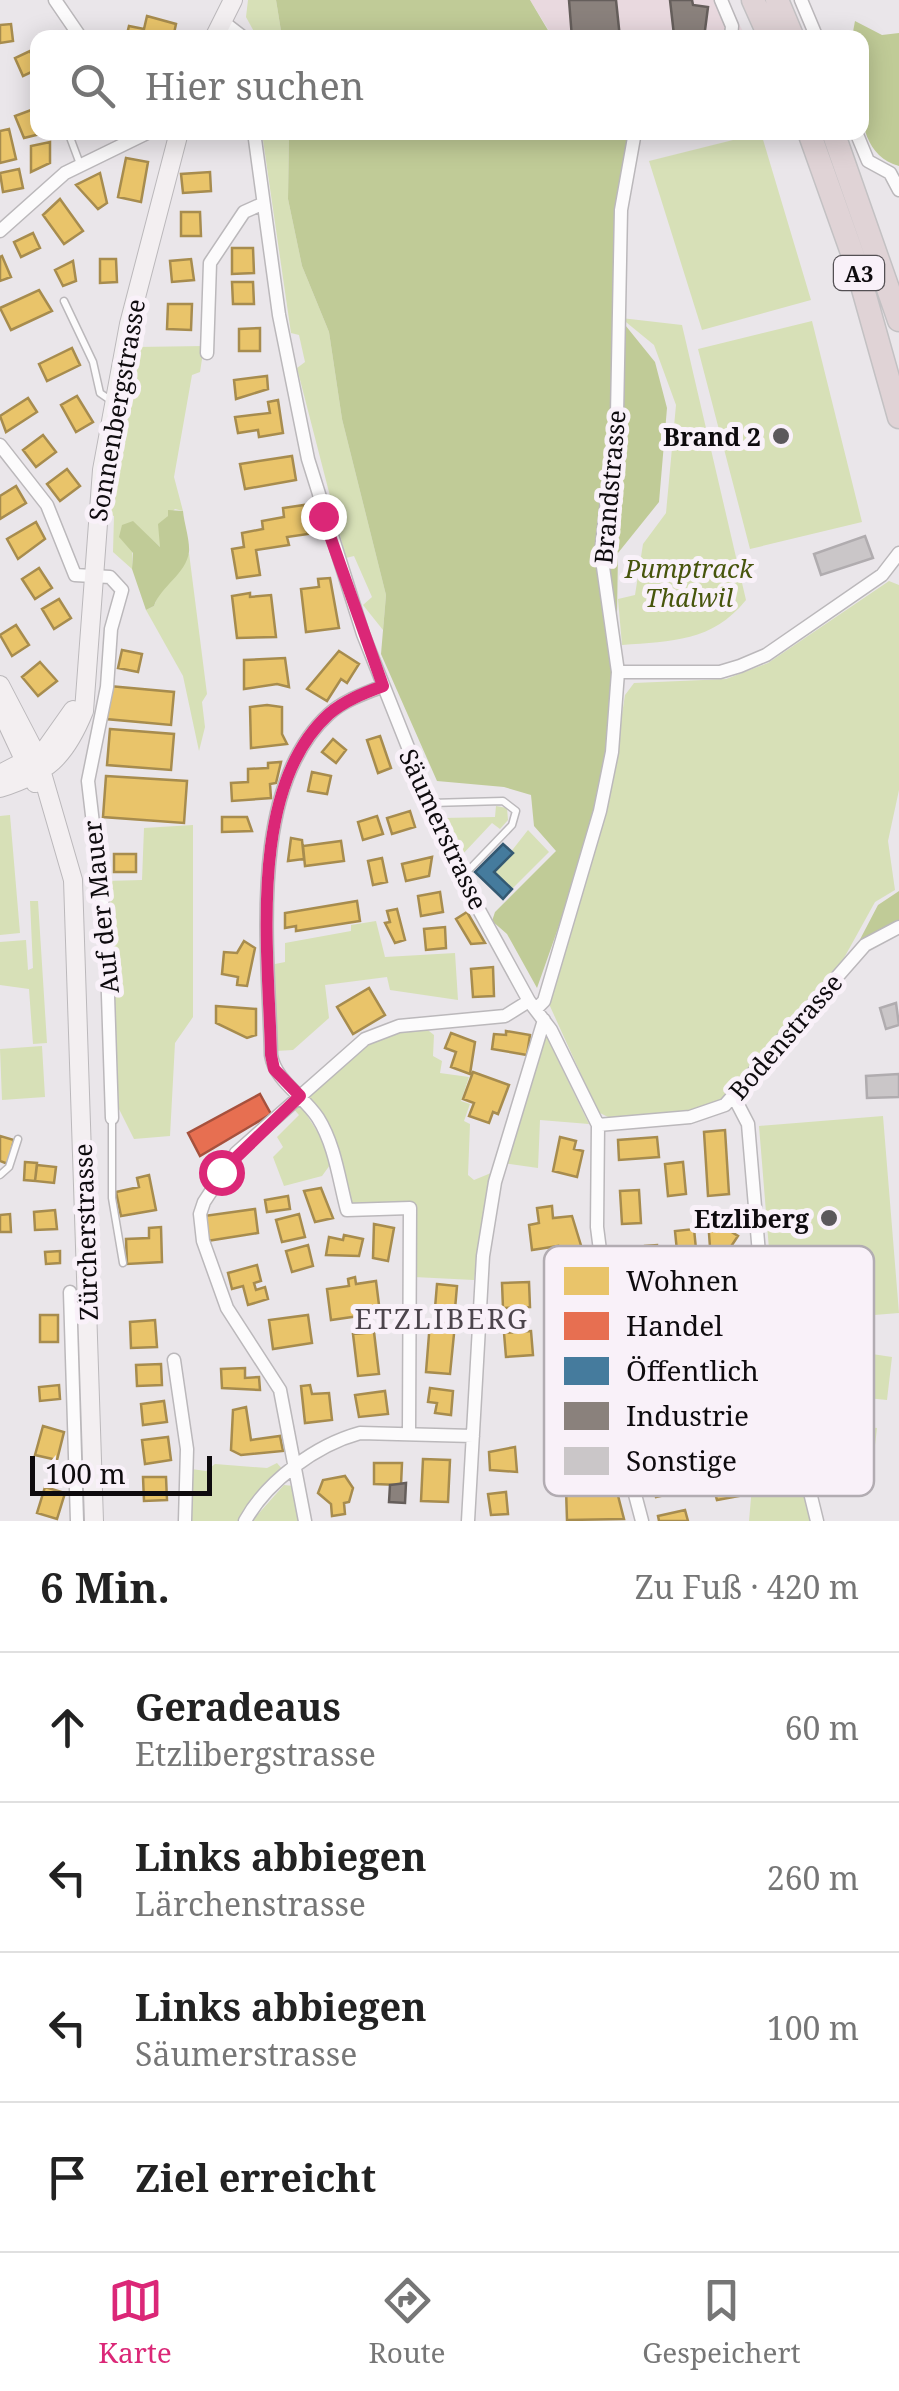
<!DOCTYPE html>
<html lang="de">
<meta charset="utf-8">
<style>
body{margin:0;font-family:"Noto Serif",serif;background:#f6f6f6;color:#222}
.scale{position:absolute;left:30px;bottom:25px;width:182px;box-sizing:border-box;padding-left:10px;border:5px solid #0e0b0e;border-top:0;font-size:28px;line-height:35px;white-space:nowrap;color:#0e0b0e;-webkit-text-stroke:8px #f9f1f9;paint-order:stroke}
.stop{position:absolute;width:30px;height:30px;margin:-22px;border:8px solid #db2777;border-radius:50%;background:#fff}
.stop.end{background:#db2777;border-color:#fff;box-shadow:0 2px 10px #0008}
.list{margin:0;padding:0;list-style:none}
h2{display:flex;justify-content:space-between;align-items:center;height:130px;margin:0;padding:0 40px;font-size:42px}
h2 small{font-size:32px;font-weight:400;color:#767676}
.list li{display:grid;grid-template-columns:65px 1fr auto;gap:30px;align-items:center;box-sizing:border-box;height:150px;padding:0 40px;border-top:2px solid #e0e0e0}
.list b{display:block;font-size:38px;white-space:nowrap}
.list p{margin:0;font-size:32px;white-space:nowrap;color:#767676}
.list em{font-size:32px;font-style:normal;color:#767676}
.icon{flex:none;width:55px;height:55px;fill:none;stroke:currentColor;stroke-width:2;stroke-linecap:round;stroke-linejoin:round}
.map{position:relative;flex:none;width:899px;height:1521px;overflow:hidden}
.search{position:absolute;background:#fff;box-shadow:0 5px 25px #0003;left:30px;right:30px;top:30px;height:110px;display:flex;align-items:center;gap:25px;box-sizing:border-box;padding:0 35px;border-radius:20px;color:#767676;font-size:38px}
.sheet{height:730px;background:#fff}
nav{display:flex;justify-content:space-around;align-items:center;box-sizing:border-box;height:140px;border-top:2px solid #e0e0e0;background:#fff;font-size:28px;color:#767676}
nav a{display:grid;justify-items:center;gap:5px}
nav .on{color:#db2777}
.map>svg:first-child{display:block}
.industrial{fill:#e9d9df}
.green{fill:#d7e0b7}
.forest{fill:#c0cb97}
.homes{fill:#e9c46a;stroke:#a78c4e;stroke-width:2.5}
.shops{fill:#e76f51;stroke:#a6513d;stroke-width:2.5}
.public{fill:#457b9d;stroke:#345972;stroke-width:2.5}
.industry{fill:#8a817c;stroke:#655e5b;stroke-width:2.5}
.building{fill:#cac6c8;stroke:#b0acaf;stroke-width:2.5}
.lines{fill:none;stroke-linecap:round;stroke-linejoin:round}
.service-casing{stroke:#bbb8bb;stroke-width:9}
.minor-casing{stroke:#bbb8bb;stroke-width:15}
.secondary-casing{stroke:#bbb8bb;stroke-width:20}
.motorway-casing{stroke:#c3c1c3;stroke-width:25}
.service{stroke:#fcfbfc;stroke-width:6}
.minor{stroke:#fcfbfc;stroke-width:12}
.secondary{stroke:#f3eff1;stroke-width:18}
.motorway{stroke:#e0d3d6;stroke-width:22}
.route{stroke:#db2777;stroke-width:12}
.poi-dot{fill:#5b585b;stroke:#f9f1f9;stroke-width:4}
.labels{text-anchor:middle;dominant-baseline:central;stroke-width:10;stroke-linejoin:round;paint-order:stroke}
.shield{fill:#f9f1f9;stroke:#545054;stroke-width:2.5}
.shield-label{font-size:22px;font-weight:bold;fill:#0e0b0e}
.street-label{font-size:25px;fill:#0e0b0e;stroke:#f9f1f9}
.poi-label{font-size:25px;font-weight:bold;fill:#0e0b0e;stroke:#f9f1f9;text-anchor:end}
.park-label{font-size:25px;font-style:italic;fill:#47550c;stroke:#f9f1f9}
.neighbourhood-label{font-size:28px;letter-spacing:2.5px;fill:#4c454c;stroke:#f9f1f9}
.key{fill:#f9f1f9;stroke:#b2acb2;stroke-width:2.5}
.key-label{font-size:28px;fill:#0e0b0e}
</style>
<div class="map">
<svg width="899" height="1521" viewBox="0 0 899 1521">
<rect width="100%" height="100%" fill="#eae6ea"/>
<path class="industrial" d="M530 0H726L746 37H553Z"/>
<path class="green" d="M248 0H276L282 37H257L246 17Z
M262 133H289L288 199 302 266 329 332 342 419 386 595 383 630 363 605 372 597 354 556 346 558 297 368 305 362 299 335 291 333Z
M761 133 811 300 702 330 649 161Z
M621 318 682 325 746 600C712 642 672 641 622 645L618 599 635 595 643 544 666 513 676 405 654 345Z
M812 321 862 522 750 549 698 349Z
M204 346 200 372 192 375 174 477 183 511 175 509 168 516 160 547 133 522 132 569 113 552 114 516 108 514 136 347Z
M189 553 207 694 202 702 205 727 199 751 183 676 146 610 154 606C161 585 178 573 189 553Z
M889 581 899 585V790L888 841 895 890 875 902 844 958 733 1092 714 1108 612 1119 598 1112 549 1004 609 798 625 695 634 683 726 679 768 663Z
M496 806 507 808 508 820 500 829 492 823 461 856 442 818 495 817Z
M10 815 20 933 0 935V816Z
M193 825V1017L175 1043 170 1136 134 1139 119 1109 106 881 142 880 144 828Z
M528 830 549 852 512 889 495 872Z
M30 901H38L47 1043 33 1044 29 989 0 985V942L26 940 28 970 33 968Z
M376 921 385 957 455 953 458 1000 390 990 387 977 325 985 329 1018 293 1050 276 1051 275 964 285 962V943L351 931V925Z
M424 1027 434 1035 433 1056 442 1061 440 1073 469 1077 461 1101 470 1104 464 1121 470 1124 468 1175 474 1180 491 1173 474 1280 414 1277 415 1203 350 1206 309 1096 376 1037Z
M545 1033 589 1124 540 1120 538 1168 502 1163Z
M42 1046 45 1097 2 1100 0 1049Z
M301 1106 324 1142 330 1165 322 1176 284 1186 273 1157 283 1147 277 1137 299 1115 292 1107Z
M883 1116 899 1313 775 1323 759 1126Z
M768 1340 812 1521H749L755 1452 639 1465 621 1361Z
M872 1354 892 1357 887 1400 867 1398Z
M857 1426 877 1428 872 1471 852 1469Z
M277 1463 283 1470 238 1521H190L191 1469 206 1471 215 1464 267 1468Z
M284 1485 294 1486 301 1521H252Z"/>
<path class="forest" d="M276 0H530L552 37H282Z
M855 21 882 35 899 33V166C848 152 862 79 862 38L852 37Z
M289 133H636L617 315 655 362 667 408 659 502 618 553 615 738 580 866 537 988 507 934 492 921 495 912 556 851 534 826 531 795 504 787 437 781 381 654 386 595 342 419 329 332 302 266 288 199Z
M168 510 183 511C184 523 190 540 189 552 186 574 161 586 154 606L146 610 132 569 133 553 119 537 122 525 133 521 160 547 158 524 168 516Z
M899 891V922L867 937 855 949 878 905Z"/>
<path class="homes" d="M147 16 176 24 173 38H126L129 26 144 29Z
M11 24 13 41 0 43V25Z
M30 51 38 69 23 76 15 58Z
M34 109 40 134 24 138 15 116Z
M9 129 16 159 0 163V131Z
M50 142V163L31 172V146Z
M126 158 148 162 141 202 118 197Z
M19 169 23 188 3 192 0 173Z
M210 172 211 191 183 193 181 174Z
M100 173 107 203 98 209 76 185Z
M60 199 83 231 64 244 43 215Z
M181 212H200L201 236H181Z
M33 233 40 248 21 257 14 242Z
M232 248H253L254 273 232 274Z
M2 256 11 277 0 281V257Z
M100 259H116L117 282 100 283Z
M191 259 194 280 172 282 170 261Z
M73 261 76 281 63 286 55 270Z
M232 282H253L254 304H233Z
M39 290 52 311 11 330 0 308Z
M168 304H192L191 330 167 329Z
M260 328V351H239V329Z
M72 348 80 365 47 381 39 364Z
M267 376 268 389 236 399 234 380Z
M77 396 93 422 76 432 61 405Z
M28 398 37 412 6 432 0 416Z
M278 400 283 433 259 437 258 430 238 433 235 417 270 413 268 402Z
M43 435 56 452 36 467 23 450Z
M292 456 296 480 245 489 240 464Z
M67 469 80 486 60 501 47 484Z
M16 486 26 503 0 519V496Z
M304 505 308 534 287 537 289 545 256 550 260 575 237 578 232 549 244 547 242 533 263 529 262 521 284 517 283 508Z
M36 522 45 539 18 559 7 539Z
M39 568 52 588 35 599 22 579Z
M330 578 339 628 306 632 301 589 319 587 318 579Z
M250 593V597L271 595 276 637 237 638 232 596Z
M59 599 71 618 54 629 42 609Z
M16 625 29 645 12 656 0 635Z
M122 650 142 654 138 672 118 668Z
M339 651 359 664 347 683 341 679 327 701 307 689Z
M285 658 289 687 277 684 244 689V660Z
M40 662 57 681 38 696 22 677Z
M109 686 174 692 171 725 106 719Z
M267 705 282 707V734L287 744 251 748 250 707Z
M110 729 174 734 171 770 107 765Z
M380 736 391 768 378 773 367 740Z
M333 739 346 750 336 763 322 752Z
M281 762 276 783 270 784 271 798 232 801 231 783 248 782V769L268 768V763Z
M312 772 331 776 327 794 308 791Z
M106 776 187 781 184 823 103 817Z
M410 811 415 827 392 834 387 818Z
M377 816 383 834 363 840 358 822Z
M222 817H247L252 831 222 832Z
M291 838 302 840 304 859 288 861Z
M341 841 344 861 305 866 303 846Z
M114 854H136V872H114Z
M432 857 429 876 406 881 402 864Z
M382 858 387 882 373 885 368 861Z
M440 892 443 912 421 916 418 896Z
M357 901 360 921 296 931V926L285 928V913Z
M397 909 405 940 395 943 385 923 390 922 387 911Z
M467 912 485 943 471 944 456 919Z
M445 927 446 948 426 950 424 929Z
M244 941 255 948 247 986 237 985 238 977 222 974 224 952 237 953Z
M493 967 494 996 473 997 471 969Z
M369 988 385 1015 353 1034 337 1007Z
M216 1006 256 1009V1035L247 1038 216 1023Z
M506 1031 530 1035 527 1055 492 1049 494 1034 506 1035Z
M451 1033 475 1042 470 1074 451 1067 456 1052 445 1048Z
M473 1072 509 1085 498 1114 493 1112 489 1123 469 1116 474 1103 463 1099Z
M725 1130 729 1194 708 1196 704 1132Z
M0 1136 14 1140 8 1164 0 1161Z
M560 1137 576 1141 574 1149 583 1151 577 1177 553 1171Z
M657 1137 659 1157 619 1160 618 1140Z
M25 1162 37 1163 35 1181 24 1180Z
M683 1162 686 1194 668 1196 665 1164Z
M37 1165 56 1167 54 1183 35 1181Z
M149 1175 156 1210 121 1216 116 1192 139 1187 137 1178Z
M321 1188 333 1218 315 1222 304 1191Z
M639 1190 641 1223 622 1224 620 1191Z
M288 1196 290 1209 267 1212 265 1200Z
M552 1206 553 1218 572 1216 583 1252 559 1256 558 1246 532 1250 529 1225 539 1223 537 1208Z
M255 1209 258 1233 207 1241 204 1216Z
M55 1210 57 1229 35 1230 34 1212Z
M10 1214 11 1232H0V1215Z
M299 1214 305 1237 282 1242 276 1220Z
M721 1219 722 1226 738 1236 728 1251 710 1247 708 1220Z
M374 1224 394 1228 388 1261 373 1258Z
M161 1227 162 1262 127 1264 126 1239 149 1238V1228Z
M694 1229 697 1259 678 1261 675 1231Z
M344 1235 363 1239 359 1256 326 1255 329 1237 343 1240Z
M308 1245 313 1266 292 1272 286 1251Z
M657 1245 658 1274 628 1275 627 1257 645 1256V1246Z
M60 1251V1263L46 1264 45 1252Z
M257 1265 261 1281 254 1283 256 1290 265 1287 268 1299 248 1305 243 1286 232 1289 228 1273Z
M355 1277 356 1284 376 1281 380 1313 331 1320 327 1289 349 1286 348 1279Z
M529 1282 530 1307 503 1308 502 1283Z
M437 1284 457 1286 455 1309 435 1308Z
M40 1315H58V1342H40Z
M308 1315 312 1343 273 1349 269 1320Z
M155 1320 157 1347 131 1348 130 1322Z
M430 1322 455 1324 450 1374 426 1372Z
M531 1331 533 1355 506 1357 504 1333Z
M374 1332 379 1374 358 1376 353 1334Z
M161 1364 162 1385 137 1386 136 1365Z
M245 1368V1378L259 1377 260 1390 222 1388 221 1369Z
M59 1385 60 1399 40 1401 39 1387Z
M310 1385 312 1394 329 1393 332 1420 305 1423 301 1386Z
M430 1388 453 1391 451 1415 435 1413 437 1403 428 1402Z
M385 1391 388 1414 359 1417 355 1395Z
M164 1401 167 1422 143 1425 141 1404Z
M246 1407 251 1440 280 1436 283 1451 241 1455 231 1450 233 1410Z
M43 1426 64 1432 57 1460 35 1455Z
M168 1437 171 1460 145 1464 142 1440Z
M515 1447 517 1472 490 1470 489 1452Z
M423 1459 450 1460 448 1502 421 1501Z
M374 1463H402L401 1485 374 1484Z
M677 1467 683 1491 656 1497 648 1470Z
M737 1470 744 1495 717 1500 709 1473Z
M345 1476 353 1488 349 1502 344 1503 345 1514 332 1516 331 1504 318 1493 323 1480Z
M143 1477H166L167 1500 144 1501Z
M615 1484 624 1519 567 1520 566 1489Z
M45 1487 65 1493 57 1519 37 1513Z
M506 1492 508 1514 491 1515 488 1494Z
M685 1510 688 1521H659L658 1516Z"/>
<path class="shops" d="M260 1094 271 1114 200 1156 188 1133Z"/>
<path class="public" d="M503 844 513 853 494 872 512 889 503 899 475 872Z"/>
<path class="industry" d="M569 0H616L620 38H572Z
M670 0H692L693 5 708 7 704 38 674 35Z
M406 1483 405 1503 389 1502 390 1485Z"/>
<path class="building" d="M865 536 873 558 821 575 814 554Z
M896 1003 899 1025 886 1029 880 1008Z
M899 1074V1097L867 1098 866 1076Z"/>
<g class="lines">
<g class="service-casing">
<path id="service" d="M68 132 80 164
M64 301 93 362 100 393 113 402
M431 803 503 801 516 811 512 825 462 877
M112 1119V1198L123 1263
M0 1175 9 1167 18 1139"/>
</g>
<g class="minor-casing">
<path id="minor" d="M55 0 81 38
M721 0 732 26 731 38
M801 0 817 38
M222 21 244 38
M254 132 279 315 308 459 363 634 456 868 529 1001 551 1030 598 1125
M856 132 868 161 890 173 899 190
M0 231 65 173 149 132
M207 353 210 263 244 212 262 204
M0 445 47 505 75 575 110 577 122 590 111 629 107 687 88 781 106 934 112 1118
M618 672H720L740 666 766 655 882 575 899 553
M383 686C364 694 344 700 329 714 246 789 269 955 271 1055 275 1081 304 1096 318 1118 335 1145 339 1180 347 1210L410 1208 409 1433
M536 1009 544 1001 600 811 612 752 618 672 601 553 617 415 621 210 635 132
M734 1097 748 1124 763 1301 817 1521
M598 1125 597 1227 628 1468 642 1521
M598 1125 690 1117 725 1105 865 945 899 927
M70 1292 77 1521
M174 1360 187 1449 185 1521
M245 1521C267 1481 316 1445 360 1433L473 1436
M305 1521 280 1390 227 1308 203 1241 200 1214 204 1202 236 1153 365 1039 399 1026 505 1016 529 1001
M468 1521 483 1256 495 1182 544 1020"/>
</g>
<g class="secondary-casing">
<path id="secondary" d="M214 38 233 0
M0 685 37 756 73 880 94 1521
M0 708 35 783
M0 774 44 751 73 710
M0 788C47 773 65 758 84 711L102 470 129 324 179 132"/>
</g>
<g class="motorway-casing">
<path id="motorway" d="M753 0 770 38
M777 0 793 38
M809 132 856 264 899 417
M833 132 899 320"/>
</g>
<use href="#service" class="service"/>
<use href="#minor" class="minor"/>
<use href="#secondary" class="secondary"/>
<use href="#motorway" class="motorway"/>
</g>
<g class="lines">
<path class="route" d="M221 1172 300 1096 274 1069 271 1055C269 955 246 789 329 714 344 701 364 693 383 686L323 516"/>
</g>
<g class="poi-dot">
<circle cx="781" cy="436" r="10"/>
<circle cx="829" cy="1218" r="10"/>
</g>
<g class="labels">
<rect class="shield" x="834" y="256" width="50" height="34" rx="8"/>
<g class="shield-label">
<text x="859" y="273">A3</text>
</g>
<g class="street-label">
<text transform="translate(116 410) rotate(-80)">Sonnenbergstrasse</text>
<text transform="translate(609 487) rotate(-85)">Brandstrasse</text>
<text transform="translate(444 829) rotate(65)">Säumerstrasse</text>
<text transform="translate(100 907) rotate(-96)">Auf der Mauer</text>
<text transform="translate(785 1036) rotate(-49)">Bodenstrasse</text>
<text transform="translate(85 1232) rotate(-92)">Zürcherstrasse</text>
</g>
<g class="poi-label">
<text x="761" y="436">Brand 2</text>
<text x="809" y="1218">Etzliberg</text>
</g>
<g class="park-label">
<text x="689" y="568">Pumptrack<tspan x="689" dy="29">Thalwil</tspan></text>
</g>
<g class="neighbourhood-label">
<text x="442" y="1318">ETZLIBERG</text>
</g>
</g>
<rect x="544" y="1246" width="330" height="250" rx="15" class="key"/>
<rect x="564" y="1267" width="45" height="28" fill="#e9c46a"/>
<rect x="564" y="1312" width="45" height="28" fill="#e76f51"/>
<rect x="564" y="1357" width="45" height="28" fill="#457b9d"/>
<rect x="564" y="1402" width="45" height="28" fill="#8a817c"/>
<rect x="564" y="1447" width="45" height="28" fill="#cac6c8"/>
<g class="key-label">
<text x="626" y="1291">Wohnen</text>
<text x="626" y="1336">Handel</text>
<text x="626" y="1381">Öffentlich</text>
<text x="626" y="1426">Industrie</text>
<text x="626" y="1471">Sonstige</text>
</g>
</svg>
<div class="scale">100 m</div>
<div class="stop" style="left:221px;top:1172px"></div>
<div class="stop end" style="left:323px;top:516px"></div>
<div class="search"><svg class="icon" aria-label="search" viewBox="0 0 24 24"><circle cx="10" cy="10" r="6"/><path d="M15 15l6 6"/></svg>Hier suchen</div>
</div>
<section class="sheet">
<h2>6 Min.<small>Zu Fuß · 420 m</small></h2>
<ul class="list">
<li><svg class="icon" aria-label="ahead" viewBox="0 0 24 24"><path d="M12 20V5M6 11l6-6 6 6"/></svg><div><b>Geradeaus</b><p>Etzlibergstrasse</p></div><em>60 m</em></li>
<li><svg class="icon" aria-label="left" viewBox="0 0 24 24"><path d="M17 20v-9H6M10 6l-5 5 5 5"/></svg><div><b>Links abbiegen</b><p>Lärchenstrasse</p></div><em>260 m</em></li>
<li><svg class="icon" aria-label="left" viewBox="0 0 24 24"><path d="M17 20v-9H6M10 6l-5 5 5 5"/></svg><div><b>Links abbiegen</b><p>Säumerstrasse</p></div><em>100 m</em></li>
<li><svg class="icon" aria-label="arrive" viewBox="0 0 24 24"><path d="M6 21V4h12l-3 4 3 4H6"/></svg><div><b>Ziel erreicht</b></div></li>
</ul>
</section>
<nav>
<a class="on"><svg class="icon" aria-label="map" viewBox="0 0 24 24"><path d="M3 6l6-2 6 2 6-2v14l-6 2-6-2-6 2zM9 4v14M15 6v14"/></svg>Karte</a>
<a><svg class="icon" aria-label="directions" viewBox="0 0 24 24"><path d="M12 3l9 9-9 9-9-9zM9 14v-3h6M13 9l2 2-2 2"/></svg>Route</a>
<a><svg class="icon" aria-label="saved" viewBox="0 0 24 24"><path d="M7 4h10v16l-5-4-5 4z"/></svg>Gespeichert</a>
</nav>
